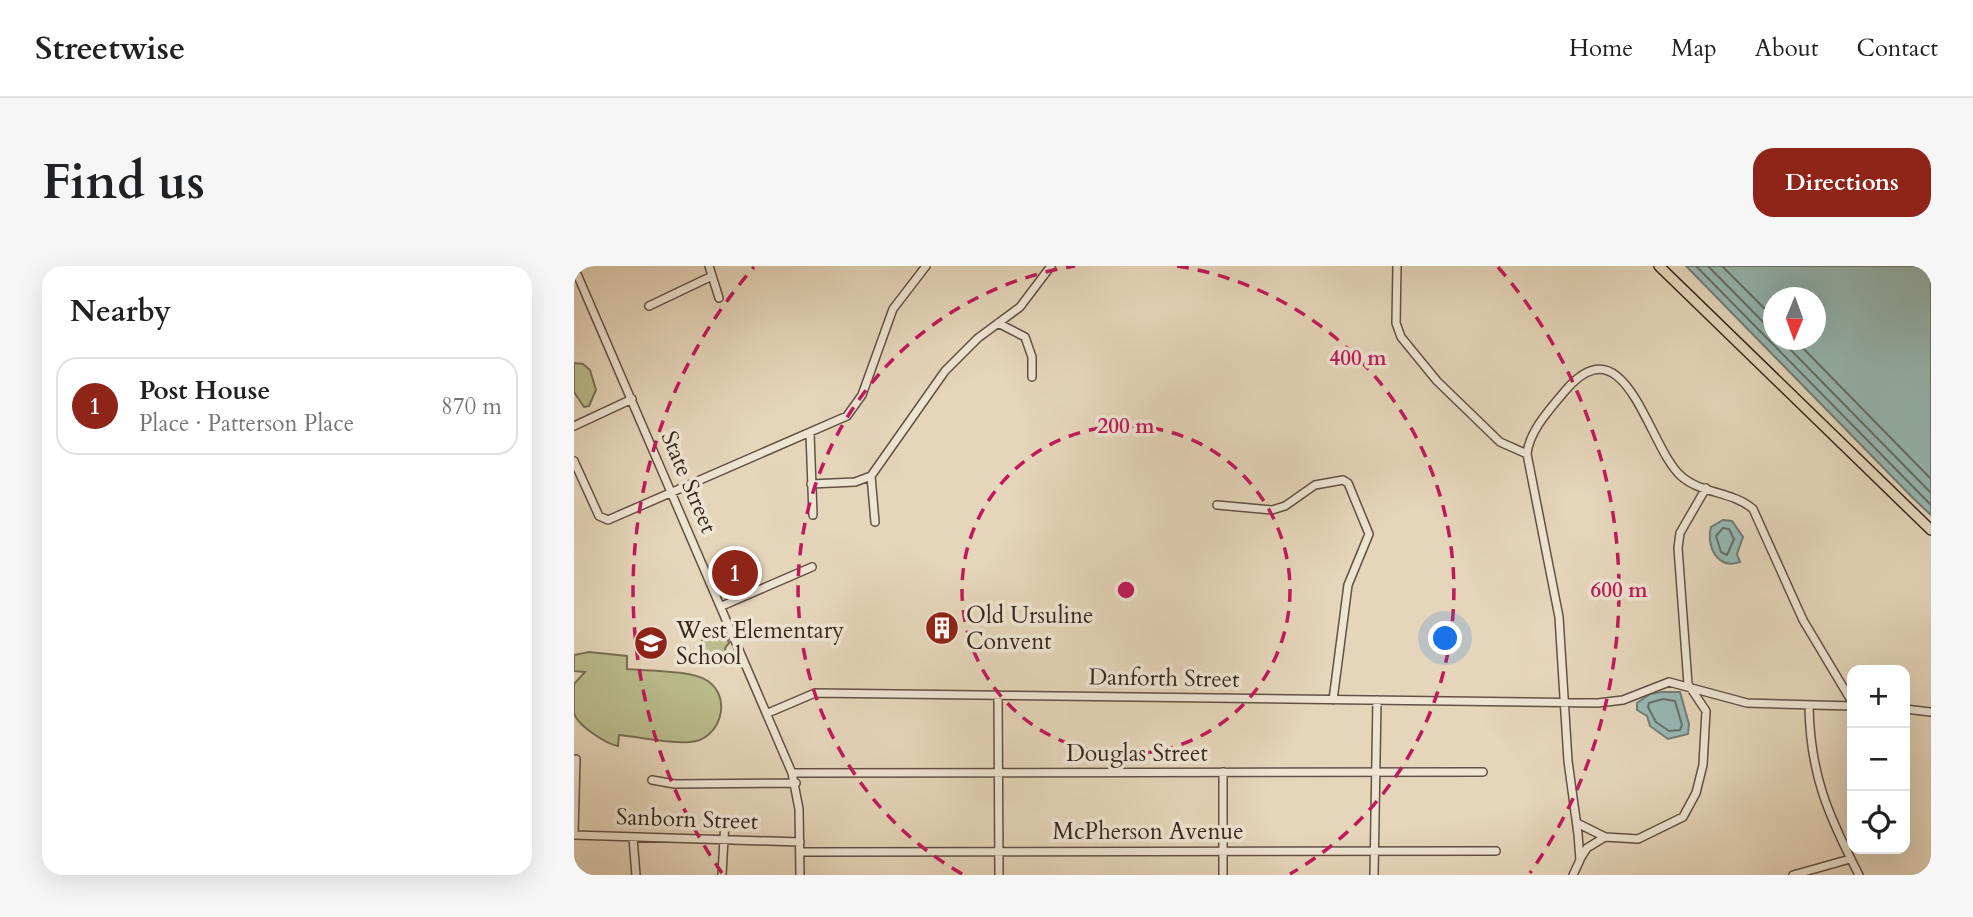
<!DOCTYPE html>
<meta charset="utf-8">
<style>
body{margin:0;font-family:Cardo,serif;background:#f6f6f6;color:#202124}
.controls{position:absolute;right:21px;bottom:21px;display:grid;overflow:hidden;border-radius:14px;box-shadow:0 7px 28px #0002}
.controls button{width:63px;height:63px;display:grid;place-items:center;padding:0;border:0;border-bottom:2px solid #e0e0e0;background:#fff;color:#202124;font:35px sans-serif}
.compass{position:absolute;left:1189px;top:21px;width:63px;height:63px;border-radius:50%;background:#fff;box-shadow:0 7px 28px #0002;rotate:181deg}
.you{position:absolute;left:872px;top:373px;width:24px;height:24px;margin:-18px;border:5px solid #fff;border-radius:50%;background:#1a73e8;box-shadow:0 0 0 10px #1a73e833}
.badge{display:grid;place-items:center;width:46px;height:46px;border-radius:50%;background:#8f2418;color:#fff;font-size:23px;font-weight:700}
.pin{position:absolute;translate:-50% -50%;border:4px solid #fff;box-shadow:0 2px 7px #0006}
.list{margin:0;padding:0;list-style:none}
h2{display:flex;justify-content:space-between;align-items:center;height:91px;margin:0;padding:0 28px;font-size:30px}
h2 small{font-size:23px;font-weight:400;color:#757577}
.list li{display:grid;grid-template-columns:46px 1fr auto;gap:21px;align-items:center;box-sizing:border-box;height:98px;margin:0 14px 14px;padding:0 14px;border:2px solid #e0e0e0;border-radius:21px}
.list b{display:block;font-size:26px;white-space:nowrap}
.list p{margin:0;font-size:23px;white-space:nowrap;color:#757577}
.list em{font-size:23px;font-style:normal;color:#757577}
.icon{flex:none;width:38px;height:38px;fill:none;stroke:currentColor;stroke-width:2;stroke-linecap:round;stroke-linejoin:round}
.map{position:relative;flex:none;width:1357px;height:609px;overflow:hidden;border-radius:21px}
header{display:flex;align-items:center;gap:42px;box-sizing:border-box;height:98px;padding:0 35px;background:#fff;border-bottom:2px solid #e0e0e0}
header strong{font-size:33px}
nav{display:flex;gap:38px;margin-inline-start:auto;font-size:24px}
.intro{display:flex;align-items:center;justify-content:space-between;box-sizing:border-box;height:168px;padding:0 42px}
h1{margin:0;font-size:49px}
.button{padding:18px 32px;border-radius:21px;background:#8f2418;color:#fff;font-size:24px;font-weight:700}
main{display:flex;gap:42px;padding:0 42px}
aside{flex:1;background:#fff;border-radius:21px;box-shadow:0 7px 28px #0002}
.map>svg:first-child{display:block}
.green{fill:#babc8c;stroke:#797054;stroke-width:2}
.water{fill:#96b8b4;stroke:#707d77;stroke-width:2;fill-rule:evenodd}
.lines{fill:none;stroke-linecap:round;stroke-linejoin:round}
.shore{stroke:#676e68;stroke-width:2}
.minor-casing{stroke:#635144;stroke-width:10}
.major-casing{stroke:#38251c;stroke-width:12}
.minor{stroke:#eee4d2;stroke-width:7}
.major{stroke:#e5d5ba;stroke-width:9}
.ring{fill:none;stroke:#c2185b;stroke-width:3.5;stroke-dasharray:12 9}
.labels{text-anchor:middle;dominant-baseline:central;stroke-width:7;stroke-linejoin:round;paint-order:stroke}
.street-label{font-size:23px;fill:#38251c;stroke:#eee4d2}
.poi-label{font-size:23px;fill:#38251c;stroke:#eee4d2;text-anchor:start}
.centre{fill:#c2185b;stroke:#eee4d2;stroke-width:3.5}
.ring-label{font-size:21px;text-anchor:middle;font-weight:bold;fill:#c2185b;stroke:#eee4d2;stroke-width:7;stroke-linejoin:round;paint-order:stroke}
</style>
<header>
<strong>Streetwise</strong>
<nav><a>Home</a><a>Map</a><a>About</a><a>Contact</a></nav>
</header>
<div class="intro"><h1>Find us</h1><a class="button">Directions</a></div>
<main>
<aside>
<h2>Nearby<small></small></h2>
<ul class="list">
<li><span class="badge">1</span><div><b>Post House</b><p>Place · Patterson Place</p></div><em>870 m</em></li>
</ul>
</aside>
<div class="map">
<svg width="1357" height="609" viewBox="0 0 1357 609">
<rect width="100%" height="100%" fill="#e5d5ba"/>
<filter id="stains"><feTurbulence type="fractalNoise" baseFrequency=".00286" numOctaves="4"/><feColorMatrix values="0 0 0 0 .2 0 0 0 0 .09 0 0 0 0 .02 0 0 0 .5 -.17"/></filter>
<radialGradient id="worn" r=".72"><stop offset=".6" stop-color="#630" stop-opacity="0"/><stop offset="1" stop-color="#630" stop-opacity=".3"/></radialGradient>
<path class="green" d="M0 97 9 98 16 104 22 124 15 140 10 141 0 126Z
M134 359 150 364 155 377 151 382 152 386 145 391 120 396Z
M15 386 53 390V403C73 405 118 404 134 415 159 433 146 474 116 476 94 478 67 471 45 469L44 480C32 478 3 459 0 447 0 438 0 427 0 418L11 406 0 405V389Z"/>
<path class="water" d="M1112 0H1357V249L1339 232ZM1199 32H1241V74H1199Z
M1149 254 1158 255 1169 271 1163 288 1166 296C1143 304 1132 280 1137 261Z
M1088 426H1106L1115 458 1114 468 1094 473 1076 460 1073 450 1063 444V437L1076 428Z"/>
<g class="lines">
<path class="shore" d="M1122 0 1357 239
M1134 0 1199 66
M1148 0 1199 51
M1207 74 1357 227
M1221 74 1357 213
M1149 262 1155 263 1160 273 1153 289 1147 286 1142 270Z
M1089 433 1101 435 1108 459 1106 464 1095 465 1082 456 1074 441 1075 437Z"/>
<g class="minor-casing">
<path id="minor" d="M135 0 145 32
M823 0 822 57 827 71 863 115 926 176 953 188
M0 1 218 507 225 543 226 609
M75 40 138 10
M424 57 451 71 458 91V111
M0 160 58 133
M236 167 239 249
M0 195 25 250 34 254 273 150 288 129 319 43 352 0
M297 210 301 256
M237 218 281 216 297 210 371 105 404 72 446 41 477 0
M643 239 698 244 711 240 741 219 769 214 774 217 795 268 774 319 759 434
M148 340 238 301
M424 429 425 609
M1235 440C1236 508 1254 549 1285 609
M1331 443 1357 446
M194 447 241 427 1024 437 1049 434 1095 416 1173 437 1278 440
M218 507 909 506
M78 514 101 518 222 517
M1003 557 1031 571 1064 573 1109 551 1122 527 1129 499 1132 445 1114 418 1104 282 1106 267 1132 222
M0 568 2 493
M0 569 226 576
M59 572 62 609
M226 586 922 585
M1006 593 1013 582 1031 571
M148 609 151 554
M649 609V506
M800 609 803 434
M999 609 1006 594 1004 568 994 495 985 351 953 188C955 165 977 142 991 125 1052 53 1074 181 1107 210 1127 228 1158 225 1179 243L1229 354 1278 436
M1219 609 1276 593"/>
</g>
<g class="major-casing">
<path id="major" d="M1085 0 1357 264"/>
</g>
<use href="#minor" class="minor"/>
<use href="#major" class="major"/>
</g>
<g class="ring">
<circle cx="552" cy="324" r="164"/>
<path d="M388 608A328 328 0 0 1 501 0M603 0A328 328 0 0 1 716 608"/>
<path d="M148 607A493 493 0 0 1 180 1M924 1A493 493 0 0 1 956 607"/>
</g>
<defs>
<g id="building-disc" transform="scale(1.75)"><circle r="9.5" fill="#8f2418" stroke="#eee4d2"/><path d="M-4-6H4V6H1V3H-1V6H-4ZM-2.5-4.3h1.7v1.8h-1.7ZM.8-4.3h1.7v1.8H.8ZM-2.5-1h1.7V.8h-1.7ZM.8-1h1.7V.8H.8Z" fill="#fff"/></g>
<g id="school-disc" transform="scale(1.75)"><circle r="9.5" fill="#8f2418" stroke="#eee4d2"/><path d="M0-5L7-2L0 1L-7-2ZM-4 1L0 2.5L4 1V4Q0 6-4 4Z" fill="#fff"/></g>
</defs>
<g fill-rule="evenodd">
<use href="#building-disc" x="368" y="362"/>
<use href="#school-disc" x="77" y="377"/>
</g>
<g class="labels">
<g class="street-label">
<text transform="translate(115 216) rotate(67)">State Street</text>
<text transform="translate(590 412) rotate(1)">Danforth Street</text>
<text x="563" y="487">Douglas Street</text>
<text transform="translate(113 553) rotate(2)">Sanborn Street</text>
<text x="574" y="565">McPherson Avenue</text>
</g>
<g class="poi-label">
<text x="392" y="349">Old Ursuline<tspan x="392" dy="26">Convent</tspan></text>
<text x="102" y="364">West Elementary<tspan x="102" dy="26">School</tspan></text>
</g>
</g>
<circle cx="552" cy="324" r="10" class="centre"/>
<g class="ring-label">
<text x="784" y="99">400 m</text>
<text x="552" y="167">200 m</text>
<text x="1045" y="331">600 m</text>
</g>
<rect width="100%" height="100%" filter="url(#stains)"/>
<rect width="100%" height="100%" fill="url(#worn)"/>
</svg>
<div class="controls">
<button>+</button>
<button>−</button>
<button><svg class="icon" aria-label="locate" viewBox="0 0 24 24"><circle cx="12" cy="12" r="6"/><path d="M12 2v4M12 18v4M2 12h4M18 12h4"/></svg></button>
</div>
<svg class="compass" viewBox="-18 -18 36 36"><path d="M0-13l5 13h-10z" fill="#e53935"/><path d="M0 13l5-13h-10z" fill="#757577"/></svg>
<div class="you"></div>
<div class="pin badge" style="left:161px;top:307px">1</div>
</div>
</main>
